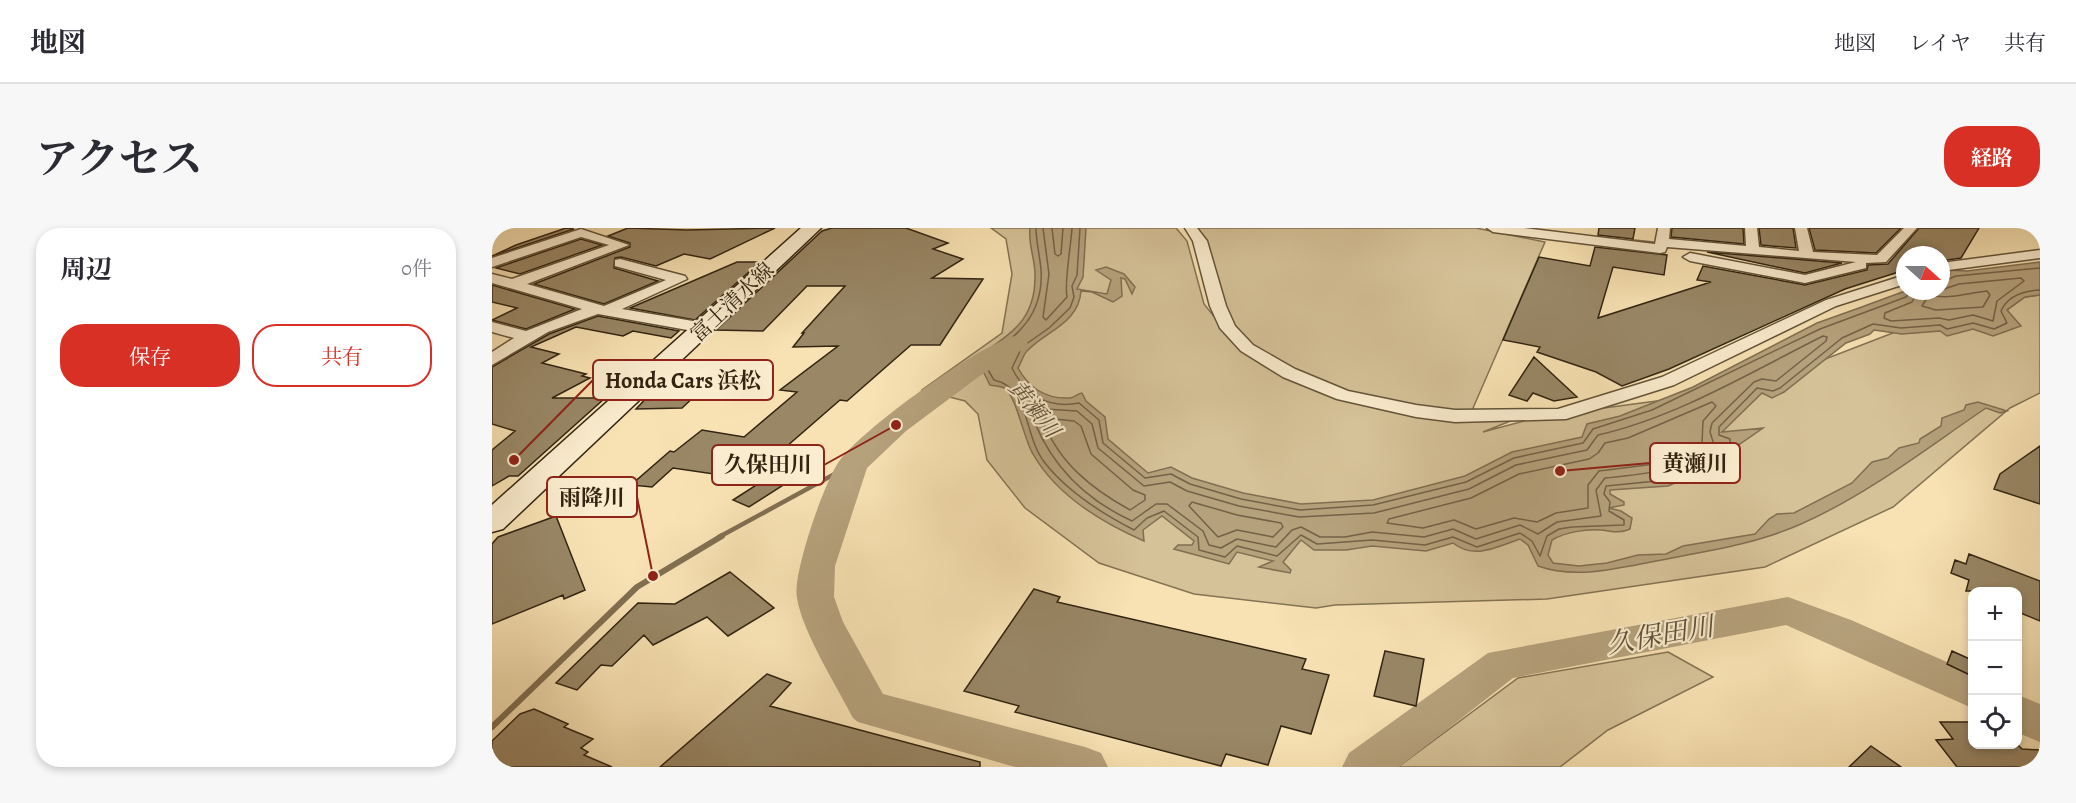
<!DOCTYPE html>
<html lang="ja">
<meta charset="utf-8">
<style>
body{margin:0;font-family:Alegreya,"Noto Serif JP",serif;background:#f7f7f7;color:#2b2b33}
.controls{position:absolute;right:18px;bottom:18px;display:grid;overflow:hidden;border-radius:12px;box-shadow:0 3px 9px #0003}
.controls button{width:54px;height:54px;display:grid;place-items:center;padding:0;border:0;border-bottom:2px solid #e1e1e2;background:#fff;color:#2b2b33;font:30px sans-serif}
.compass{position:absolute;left:1404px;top:18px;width:54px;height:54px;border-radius:50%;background:#fff;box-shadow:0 3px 9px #0003;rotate:111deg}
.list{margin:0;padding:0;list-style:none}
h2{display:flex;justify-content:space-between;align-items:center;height:78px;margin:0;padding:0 24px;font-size:26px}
h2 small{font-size:20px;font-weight:400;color:#7c7c81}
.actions{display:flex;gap:12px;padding:18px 24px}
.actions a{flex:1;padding:14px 0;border:2px solid #d93025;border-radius:24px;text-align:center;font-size:21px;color:#d93025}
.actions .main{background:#d93025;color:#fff}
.icon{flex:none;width:33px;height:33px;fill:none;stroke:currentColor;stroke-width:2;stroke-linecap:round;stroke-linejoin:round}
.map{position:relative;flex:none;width:1548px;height:539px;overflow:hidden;border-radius:24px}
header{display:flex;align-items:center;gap:36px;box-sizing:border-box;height:84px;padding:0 30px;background:#fff;border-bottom:2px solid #e1e1e2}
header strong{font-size:28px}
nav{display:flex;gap:33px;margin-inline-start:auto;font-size:21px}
.intro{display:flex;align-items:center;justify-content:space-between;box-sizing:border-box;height:144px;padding:0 36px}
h1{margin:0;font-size:42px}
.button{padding:15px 27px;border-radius:24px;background:#d93025;color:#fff;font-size:21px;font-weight:700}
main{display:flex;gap:36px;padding:0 36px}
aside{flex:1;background:#fff;border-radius:24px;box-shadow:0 3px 9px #0003}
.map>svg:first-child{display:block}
.green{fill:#d6c298;stroke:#847355;stroke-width:1.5}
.water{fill:#b5a17c;stroke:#816f52;stroke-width:1.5}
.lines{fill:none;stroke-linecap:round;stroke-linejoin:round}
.shore{stroke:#746247;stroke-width:1.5}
.stream-far2{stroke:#816f52;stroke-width:4}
.stream-far1{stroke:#816f52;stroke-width:4.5}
.stream{stroke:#816f52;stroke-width:6}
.river{fill:#b5a17c;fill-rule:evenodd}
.building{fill:#998766;stroke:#322412;stroke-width:1.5}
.street-casing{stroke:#64543a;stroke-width:3}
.secondary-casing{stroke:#322412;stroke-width:3}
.street{fill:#faecce;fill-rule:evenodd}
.secondary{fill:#faecce;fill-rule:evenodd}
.labels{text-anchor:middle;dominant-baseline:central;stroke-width:4.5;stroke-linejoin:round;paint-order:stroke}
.street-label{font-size:21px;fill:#322412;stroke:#faecce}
.water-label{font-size:22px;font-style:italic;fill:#605037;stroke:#faecce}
.near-water-label{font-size:27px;font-style:italic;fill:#605037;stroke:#faecce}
.leader{fill:none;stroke:#8f2418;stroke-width:2}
.callout-dot{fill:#8f2418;stroke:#faecce;stroke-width:2}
.callout{fill:#faecce;stroke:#8f2418;stroke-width:2}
.callout-label{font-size:22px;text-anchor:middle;font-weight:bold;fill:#322412}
</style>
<header>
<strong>地図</strong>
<nav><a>地図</a><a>レイヤ</a><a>共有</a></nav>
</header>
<div class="intro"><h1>アクセス</h1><a class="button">経路</a></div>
<main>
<aside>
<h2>周辺<small>0件</small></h2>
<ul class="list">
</ul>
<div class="actions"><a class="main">保存</a><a>共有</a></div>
</aside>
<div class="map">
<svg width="1548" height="539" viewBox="0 0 1548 539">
<rect width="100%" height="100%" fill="#f8e2b3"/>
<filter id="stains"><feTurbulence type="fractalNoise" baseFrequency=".00333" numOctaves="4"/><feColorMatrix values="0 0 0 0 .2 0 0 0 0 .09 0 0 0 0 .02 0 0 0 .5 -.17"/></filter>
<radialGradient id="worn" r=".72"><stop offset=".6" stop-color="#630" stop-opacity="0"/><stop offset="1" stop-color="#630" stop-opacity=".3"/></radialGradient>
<path class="green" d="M499 0H684L695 13 712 76 750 124 786 142 729 85 701 0H984L1053 14 978 187 1021 192 991 204 1051 188 1233 164 1336 130 1424 96 1526 97 1515 82 1533 69 1548 67V165L1518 180 1401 279 1273 339 1055 371 843 377 824 380 702 366 607 335 533 280 495 232 486 186 473 173 430 162 510 105 520 46 514 11Z
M1176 424 1221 449 1116 502 1068 539H906L1026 450Z"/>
<path class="water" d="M538 0H594L591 49 585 61 615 66 619 52 604 42 614 39 632 46 643 59 640 66 633 51 629 50 630 68 621 74 600 64 589 63C587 95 554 103 535 123 531 127 529 135 526 140 537 160 554 171 577 170 583 170 584 166 590 165L594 173 613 189 616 211 656 245 679 239 700 250 751 265 809 276 881 272 973 248 1020 224 1090 209 1095 196 1128 188 1201 159 1325 95 1367 80 1413 63H1449V49L1458 46 1454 42 1475 43 1548 34V67L1533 69 1515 82 1529 98 1501 108 1481 101 1455 108 1448 103 1410 106 1382 102 1378 106 1354 115 1292 164 1280 170 1270 165 1230 204 1271 200 1206 245 1176 258 1118 262V266L1132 274V277L1117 280 1129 283 1140 290 1138 301C1127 306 1120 303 1109 302 1093 301 1074 304 1060 312L1056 327 1061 335 1087 338 1115 335 1146 327 1174 326 1191 318 1263 306 1277 291 1285 286 1302 285 1360 255 1380 234 1396 230 1407 220 1427 215 1428 211 1449 198 1450 190 1472 182 1474 177 1486 174 1515 183 1508 185 1494 180C1435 220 1375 267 1309 296 1262 317 1209 324 1159 334 1123 341 1082 351 1046 338L1036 317 1028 311C1004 319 983 332 961 315L934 323 880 318 854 322H822L809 312 791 334 799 342 798 345 767 339 781 333 745 324 737 336 682 321 686 317H700L702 313 670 288 651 302 652 313C611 295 564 267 541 226 532 212 524 166 512 160 508 158 502 158 498 157L490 141 478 135C513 107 544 98 543 46 543 31 536 16 538 0Z"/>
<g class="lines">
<path class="shore" d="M544 0C544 14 548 28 549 42 552 86 526 108 493 131L492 135 502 152C539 160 531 208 553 235 575 263 611 286 642 302L655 290 672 283 706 309 707 322 733 329 745 318 785 328 809 307 825 316 880 312 933 317 961 309 985 319 1028 305 1040 313 1048 328 1055 308 1067 301 1080 299 1132 297V292L1117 283 1118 274 1112 266 1114 258 1175 252 1203 240 1238 215V211L1227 207V199L1265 160 1281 163 1288 160 1350 110 1381 96 1409 100 1448 97 1455 101 1481 95 1502 101 1515 95 1509 83C1516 67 1532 63 1548 62
M551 0 557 46 551 89 554 92 575 69C572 54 579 18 580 0
M560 0 563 26 566 28 569 26 571 0
M588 0 585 47 580 58 582 69 578 80 557 100 530 119 520 140C533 167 556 181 587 175L607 192 611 215 653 250 679 246 698 256 749 271 808 282 881 277 974 254 1022 230 1091 215 1101 201 1160 182 1328 101 1414 69 1419 63
M1449 54 1464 48 1548 40
M1426 63 1420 74 1393 85 1392 90 1399 93 1447 90 1457 92 1481 87 1501 93 1505 73 1532 53 1529 50 1467 56 1449 62
M1495 63 1498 67 1491 79 1444 82 1430 78 1437 67C1456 72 1475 65 1495 63Z
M1331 108 1335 109 1334 113 1284 153 1270 151 1262 154 1220 195 1218 204 1222 217C1181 245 1161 245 1113 250L1104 262 1109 288 1065 294 1046 306 1028 297 984 311 961 301 932 309 880 304 853 309H828L809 299 800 302 784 319 745 311 729 320 717 317 711 303 675 276H664L640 293C590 270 554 232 537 179L540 175 553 181 585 183 600 196 606 220 652 258 678 254 695 263 747 278 807 289 882 285 977 261 1024 237 1095 222 1106 207C1185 189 1259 144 1331 108Z
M1220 174 1224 178 1211 193 1210 215 1171 235 1107 243 1096 257V280L1064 285 1045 294 1022 290 984 301 962 292 931 300 895 295 897 291 979 270 1027 246 1097 231 1106 225 1113 215 1136 210Z
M554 190 582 193 589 198 599 226 641 262 653 267V272L638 282C600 261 567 235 551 193Z
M700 274 745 287 789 295 791 299 781 309 745 302 726 309 697 278Z"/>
<path class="stream-far2" d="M1140 13 1169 16
M1259 26 1324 31"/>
<path class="stream-far1" d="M227 309 361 236"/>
<path class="stream" d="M0 499 145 359 230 308"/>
<path class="river" d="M523 108 532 111 536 116 532 121 489 147 414 203 375 240 343 338 342 369 351 394 391 466 593 519 609 525 616 539H523L366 494 361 490C345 459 310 403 305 370 300 346 333 252 348 232 371 201 486 117 523 108Z
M1296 369 1359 392 1480 445V480L1294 397 1021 450 907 539H850L857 525 996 425Z
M1526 467 1548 476V514L1526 505Z"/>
</g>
<path class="building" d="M74 0 82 1 0 28 24 17Z
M136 0 195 2 283 0 218 31 192 26 164 38 129 29 123 30 122 40 166 53 112 76 42 56 138 19V15L116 8Z
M340 0H414L456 15 441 21 471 31 440 50 491 51 448 117H419L355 173 348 172 279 232 325 250 323 256 299 252 257 279 241 272 277 249 227 242 222 246 181 240 160 259 139 257 178 223 182 224 210 202 252 209 305 164 288 162 346 118 301 119 312 105H310L353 58H315L271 103 224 102 330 3Z
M1107 0H1143L1141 11 1106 7Z
M1180 0H1251L1252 16 1179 9Z
M1267 0H1301L1304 20 1269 17Z
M1317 0H1409L1384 25 1323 22Z
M1427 0H1487L1469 30 1449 33V27H1413V42L1353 61 1177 141 1130 158 1104 144 1045 124 1048 119 1011 112 1047 29 1098 38 1103 19 1175 27 1172 47 1121 39 1106 90 1219 54 1205 52 1211 38 1313 57 1375 42 1376 37 1396 36Z
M89 11 110 17 28 46 4 40Z
M1215 24 1350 35 1313 45Z
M245 34H268L203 92 138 80Z
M0 57 83 81 34 101 0 92 25 80 0 74Z
M106 88 187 103 179 110 141 103 131 108 84 99 39 119 67 126 50 135 94 146 90 148 98 150 60 170H113L26 248H17L0 258V222L23 203 0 196V139L57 106Z
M1042 129 1085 169 1062 173 1041 165 1035 173 1017 167Z
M176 158 183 163H208L190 180 144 181 163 161Z
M1548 218V276L1502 261 1508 246Z
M64 288 93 362 72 371 71 367 0 396V316L6 309Z
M1477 326 1548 353V393L1526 384V363H1474L1477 352 1459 345 1463 332 1474 336Z
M238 344 282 380 236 408 215 389 161 417 152 407 120 438 109 437 85 462 64 455 146 375 183 376Z
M542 361 568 369 565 374 814 431 810 441 837 447 819 506 789 498 776 537 734 526 729 538 523 484 527 478 472 463Z
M893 423 932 431 924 478 882 468Z
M1460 423 1480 432V448L1455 436Z
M275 446 299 455 278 478 488 534V539H168Z
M42 481 76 496 72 499 101 511 89 520 96 524 92 527 120 539H0V513L28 486Z
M1448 494H1480V516H1525L1530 521 1548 522V539H1465L1444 512 1461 511Z
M1379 518 1409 539H1357Z"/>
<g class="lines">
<g class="street-casing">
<path id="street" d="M693 0H705L715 13 734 78 743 98 761 117 803 141 856 163 924 177 963 182 1066 181 1170 149 1334 72 1413 47V56L1344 78 1182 157 1074 191 963 194 924 189 845 171 791 149 749 123 728 100 718 78 701 13Z
M995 0H1032L1163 16 1166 0H1178L1177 11 1254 18 1253 0H1265L1267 19 1307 23 1303 0H1315L1321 24 1385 27 1412 0H1425L1394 34 1374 35V40L1313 55 1198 33 1191 29 1198 25 1313 47 1364 34 1175 19 1173 24 1168 25 1001 4Z
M89 1 137 17 35 56 112 78 174 52 123 38V32L128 31 193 48 195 51 130 81 201 93 209 98 201 103 106 86 56 104 0 137V124L22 110 0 104V94L34 103 90 81 0 55V46L20 51 117 17 89 9 0 39V30Z
M1548 22V30L1449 43V35Z"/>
</g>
<g class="secondary-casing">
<path id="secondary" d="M309 0H329L11 301 0 304V277Z"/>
</g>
<use href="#street" class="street"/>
<use href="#secondary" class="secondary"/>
</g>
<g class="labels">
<g class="street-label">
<text transform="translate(240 74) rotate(-43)">富士清水線</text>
</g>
<g class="water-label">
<text transform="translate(542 181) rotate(51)">黄瀬川</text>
</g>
<g class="near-water-label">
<text transform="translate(1168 407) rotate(-10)">久保田川</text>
</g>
</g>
<path class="leader" d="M22 232L101 152M1068 243L1158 235M404 197L332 237M161 348L145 269"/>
<g class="callout-dot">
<circle cx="22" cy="232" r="6"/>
<circle cx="1068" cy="243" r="6"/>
<circle cx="404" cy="197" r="6"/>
<circle cx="161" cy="348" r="6"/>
</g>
<g class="callout">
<rect x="101" y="132" width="180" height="40" rx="6"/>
<rect x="1158" y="215" width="90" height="40" rx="6"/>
<rect x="220" y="217" width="112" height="40" rx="6"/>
<rect x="55" y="249" width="90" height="40" rx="6"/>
</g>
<g class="callout-label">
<text x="191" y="160">Honda Cars 浜松</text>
<text x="1203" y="243">黄瀬川</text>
<text x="276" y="244">久保田川</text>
<text x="100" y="277">雨降川</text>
</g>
<rect width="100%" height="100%" filter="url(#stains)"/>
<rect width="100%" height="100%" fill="url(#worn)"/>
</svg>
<div class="controls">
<button>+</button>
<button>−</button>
<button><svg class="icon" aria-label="locate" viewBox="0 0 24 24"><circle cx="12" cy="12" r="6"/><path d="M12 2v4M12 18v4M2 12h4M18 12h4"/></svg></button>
</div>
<svg class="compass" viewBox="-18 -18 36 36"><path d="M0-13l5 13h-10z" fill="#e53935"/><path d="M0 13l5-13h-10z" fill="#7c7c81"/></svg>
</div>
</main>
